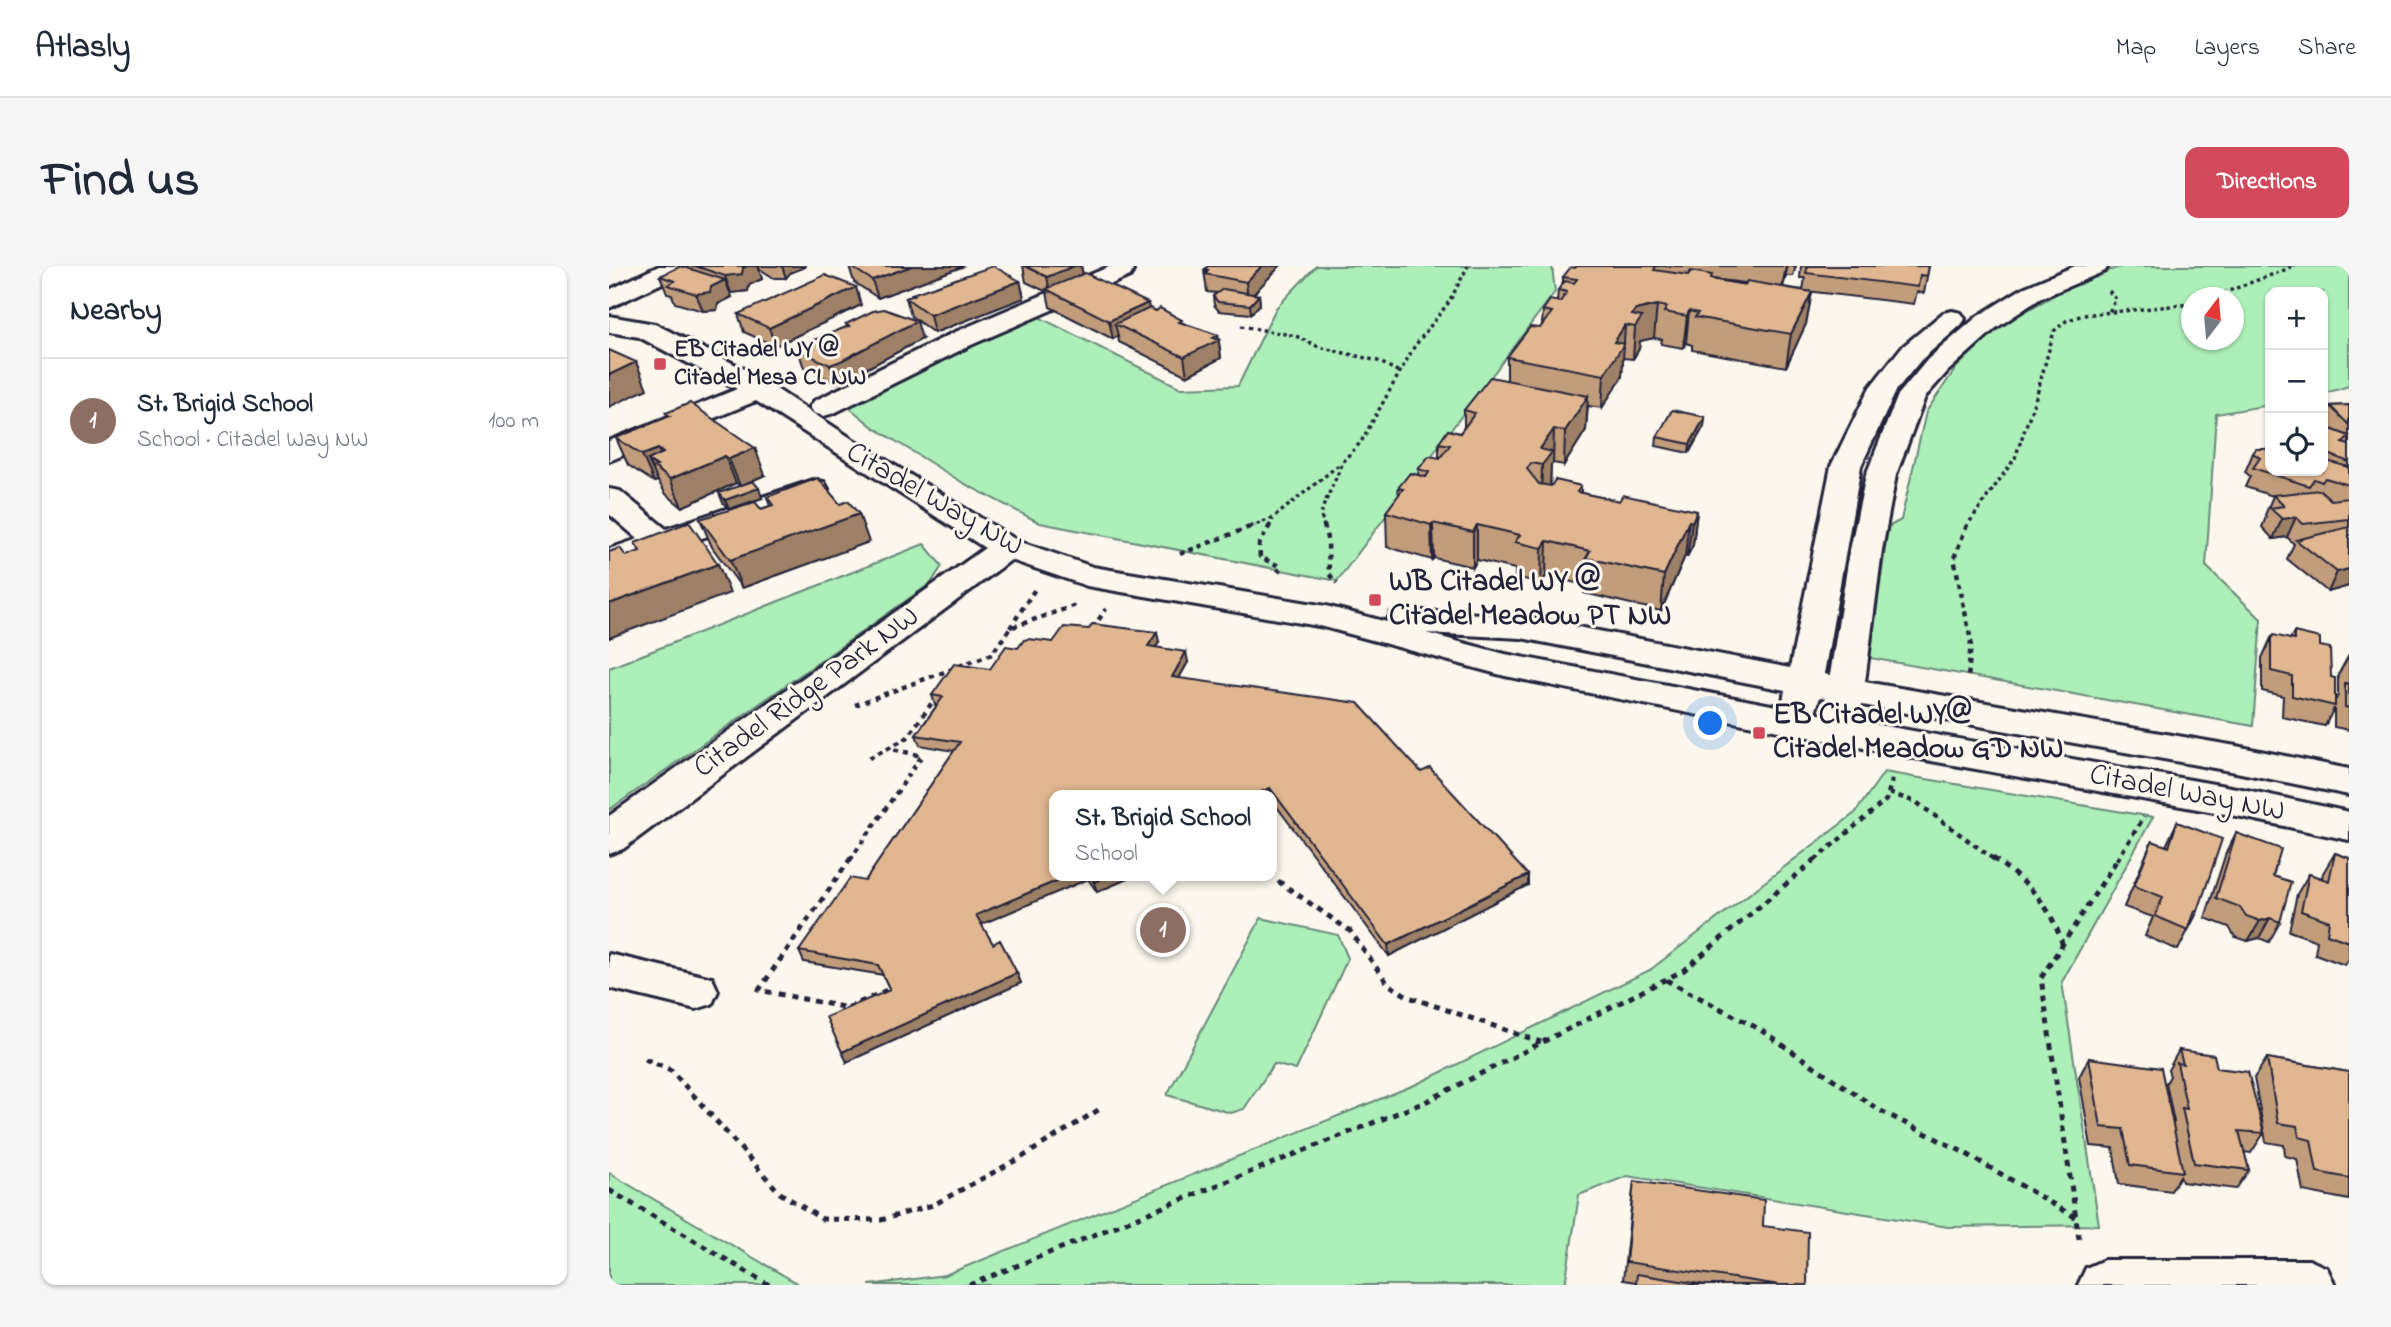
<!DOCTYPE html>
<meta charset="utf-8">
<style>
body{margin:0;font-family:"Indie Flower",sans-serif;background:#f6f6f7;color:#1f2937}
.controls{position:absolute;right:21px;top:21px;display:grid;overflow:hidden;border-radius:14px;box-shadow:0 2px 5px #0004}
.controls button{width:63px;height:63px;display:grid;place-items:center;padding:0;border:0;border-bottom:2px solid #e0e1e3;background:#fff;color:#1f2937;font:35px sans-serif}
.compass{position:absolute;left:1572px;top:21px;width:63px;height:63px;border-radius:50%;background:#fff;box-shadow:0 2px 5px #0004;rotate:16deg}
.you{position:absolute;left:1102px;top:458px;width:24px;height:24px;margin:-18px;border:5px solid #fff;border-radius:50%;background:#1a73e8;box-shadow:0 0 0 10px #1a73e833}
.badge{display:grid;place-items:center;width:46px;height:46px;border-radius:50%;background:#d1495b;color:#fff;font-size:23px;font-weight:700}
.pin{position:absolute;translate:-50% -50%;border:4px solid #fff;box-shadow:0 2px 7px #0006}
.popup{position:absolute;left:440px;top:524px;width:228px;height:91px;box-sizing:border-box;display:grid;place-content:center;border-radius:14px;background:#fff;filter:drop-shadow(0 2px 5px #0005);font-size:23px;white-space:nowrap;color:#747a83}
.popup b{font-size:26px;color:#1f2937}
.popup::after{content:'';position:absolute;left:50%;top:100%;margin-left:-14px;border:14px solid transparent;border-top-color:#fff}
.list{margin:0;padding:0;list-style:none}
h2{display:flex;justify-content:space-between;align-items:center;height:91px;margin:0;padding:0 28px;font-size:30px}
h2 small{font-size:23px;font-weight:400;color:#747a83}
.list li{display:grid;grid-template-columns:46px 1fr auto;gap:21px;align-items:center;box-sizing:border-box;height:126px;padding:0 28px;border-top:2px solid #e0e1e3}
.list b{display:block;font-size:26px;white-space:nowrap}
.list p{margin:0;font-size:23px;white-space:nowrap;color:#747a83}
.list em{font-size:23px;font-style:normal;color:#747a83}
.icon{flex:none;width:38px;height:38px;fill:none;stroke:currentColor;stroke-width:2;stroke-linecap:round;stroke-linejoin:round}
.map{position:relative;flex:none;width:1740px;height:1019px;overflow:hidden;border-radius:14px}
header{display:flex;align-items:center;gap:42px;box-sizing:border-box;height:98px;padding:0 35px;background:#fff;border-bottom:2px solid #e0e1e3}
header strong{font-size:33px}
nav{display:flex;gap:38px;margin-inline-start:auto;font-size:24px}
.intro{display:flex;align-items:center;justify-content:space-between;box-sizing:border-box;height:168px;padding:0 42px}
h1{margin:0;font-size:49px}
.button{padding:18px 32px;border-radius:14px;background:#d1495b;color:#fff;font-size:24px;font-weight:700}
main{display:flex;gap:42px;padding:0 42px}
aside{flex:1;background:#fff;border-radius:14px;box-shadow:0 2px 5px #0004}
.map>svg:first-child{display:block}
.green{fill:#adefb9;stroke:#68887a;stroke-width:2;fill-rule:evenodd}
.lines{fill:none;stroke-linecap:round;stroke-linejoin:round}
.minor-casing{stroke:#22223b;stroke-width:6}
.path-far2{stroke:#22223b;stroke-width:3.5;stroke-dasharray:3.5 3.5;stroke-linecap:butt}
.path-far1{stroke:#22223b;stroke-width:4.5;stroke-dasharray:5 5;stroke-linecap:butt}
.path{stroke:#22223b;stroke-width:5;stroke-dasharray:6 6;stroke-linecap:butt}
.minor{fill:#fbf7ec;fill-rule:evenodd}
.wall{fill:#c19d7c;stroke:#22223b;stroke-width:2;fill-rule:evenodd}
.shaded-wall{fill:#9d8065;stroke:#22223b;stroke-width:2}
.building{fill:#e0b790;stroke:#22223b;stroke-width:2}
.poi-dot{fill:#d1495b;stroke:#fbf7ec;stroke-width:2.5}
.labels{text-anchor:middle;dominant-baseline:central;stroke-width:6;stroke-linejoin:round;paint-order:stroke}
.far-poi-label{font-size:24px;font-weight:bold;fill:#22223b;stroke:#fbf7ec;text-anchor:start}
.street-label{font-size:30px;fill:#22223b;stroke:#fbf7ec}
.poi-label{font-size:30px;font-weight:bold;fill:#22223b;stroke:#fbf7ec;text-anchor:start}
</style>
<header>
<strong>Atlasly</strong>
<nav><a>Map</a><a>Layers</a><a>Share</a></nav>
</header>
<div class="intro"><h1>Find us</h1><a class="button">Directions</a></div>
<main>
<aside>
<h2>Nearby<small></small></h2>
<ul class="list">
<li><span class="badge" style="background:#8d6e63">1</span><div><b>St. Brigid School</b><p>School · Citadel Way NW</p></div><em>100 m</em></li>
</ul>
</aside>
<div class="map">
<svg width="1740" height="1019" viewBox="0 0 1740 1019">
<rect width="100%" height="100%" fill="#fbf7ec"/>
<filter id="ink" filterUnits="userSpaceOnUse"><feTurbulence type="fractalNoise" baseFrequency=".0143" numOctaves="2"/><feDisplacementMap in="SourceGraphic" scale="14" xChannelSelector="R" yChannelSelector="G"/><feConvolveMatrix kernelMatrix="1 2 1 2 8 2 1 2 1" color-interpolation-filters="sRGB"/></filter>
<g filter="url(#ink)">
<path class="green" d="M707 0H943L946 26 728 315 431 257 354 217 264 161 237 139 424 48 572 122 629 120 667 42Z
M1514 0H1740V120L1714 128V26H1661V139L1607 148 1597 300 1652 353 1644 460 1261 392 1279 261 1292 254 1317 146 1347 102 1390 60 1476 12ZM1582 32H1624V74H1582Z
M315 278 333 300 322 317 0 544V402Z
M1275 506 1544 551 1453 716 1490 959 1339 961 1018 910 970 929 956 1019H260L336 1009 808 818 1041 704 1246 547Z
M652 652 729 669 739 692 687 804 665 798 635 843 622 847 558 829Z
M0 907 191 1019H0Z"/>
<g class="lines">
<g class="minor-casing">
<path id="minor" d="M50 0H82L79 5 0 42V24Z
M502 0H521L524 5 521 10 362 79 225 147 215 150 205 147 201 141 205 135 344 67Z
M1466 0H1499L1496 5 1432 32 1387 62 1339 105 1316 131 1287 209 1273 284 1256 416 1627 480 1740 503V529L1627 506 1253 439 1248 455 1633 523 1740 546V574L1633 551 1289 489 896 410 715 361 478 320 402 294 14 583 0 588V550L376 282 147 135 0 195V175L128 123 30 71 0 66V50L46 58 141 106 254 180 409 275 484 301 717 340 778 356 782 347 794 344 912 350 1181 402 1222 200 1261 121 1292 82 1334 47 1343 45 1352 47 1356 53 1352 59 1312 94 1288 123 1252 200 1215 408 1221 409 1241 284 1257 209 1289 129 1319 93 1369 50 1414 22ZM817 367 912 372 1176 424 1173 441 896 388ZM1211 431 1217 432 1215 449 1206 447Z
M204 214 215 216 219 223 215 230 0 304V283L29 273 0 248V223L11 225 57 263Z
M0 688 103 712 109 725 103 738 87 743 0 722Z
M1495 994H1700L1718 1002 1726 1019H1469L1477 1002Z"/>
</g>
<path class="path-far2" d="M1500 25 1507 33 1500 46
M1601 32 1686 0
M632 60 687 70 710 81 769 95 792 107
M641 261 664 252 732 197
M660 261 664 253
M715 261 712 249 714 241 735 194 752 176 805 81 840 36 859 0
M1357 261 1406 192 1428 128 1445 65 1457 55 1474 49 1582 38"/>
<path class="path-far1" d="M661 259 650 279 651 291 672 301 669 306
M715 259 719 277 720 308 728 317
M1358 259 1345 292 1362 375 1359 413
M571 288 646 259
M401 362 426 323
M484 362 497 343
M350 400 383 388 401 362 470 338
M246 439 346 402
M260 492 298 472 327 431
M1280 527 1307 536 1386 594
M241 594 313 490 279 482
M1206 594 1277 534 1285 508
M1508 594 1535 551"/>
<path class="path" d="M242 592 150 724 239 742 278 724
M1384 592C1419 618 1439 634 1453 677
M669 615 741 665 779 718 800 731 932 776
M1057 714 1150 763 1270 844 1356 887 1466 951
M36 793 62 804 171 927 213 953 272 954 324 939 415 890 494 841
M0 924 160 1019
M1470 973 1432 712 1509 592
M360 1019 816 836 1075 704 1208 592"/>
<use href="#minor" class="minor"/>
</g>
<path class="wall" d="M77 0H196V1L181 7 177 12H165L149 2 153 13 140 19 139 25 121 27 123 31 109 38 108 44 94 45 66 37 63 29 58 28 51 10 78 2Z
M240 0H355L269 32 245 16Z
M414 0H472L474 8 540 42 574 57 609 69 612 92 578 110 510 76 509 70 504 73 441 41 438 26 417 16Z
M671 0 644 28 650 29 651 38 642 48 610 45 605 39 604 30 608 27 598 26 595 4Z
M968 0H1187L1184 10H1177L1174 21 1194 24 1196 12H1191L1192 0H1320L1315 27 1308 26 1305 38 1197 25 1203 26 1197 58 1177 101 1083 84V79L1077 77 1074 82 1052 78 1053 73 1045 72 1031 75 1030 83 1024 93 1014 92 1013 111 993 142 979 140 977 164 955 199 944 197 942 199 941 220H972V227L1010 235 1088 245 1084 279 1078 291 1076 290 1052 345 975 327 976 319 937 310 932 317 906 311V303L868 294 864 301 825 292 823 294 778 281 777 246 790 229 789 222 810 209 809 203 830 192V177L851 167 855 161V144L898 114V91L931 62 933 59 934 44 948 35 949 24 954 17V11ZM1103 13 1137 17 1136 19Z
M411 15 415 32 325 67 302 50 297 32 303 30V28Z
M252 39 166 80 135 66 129 48Z
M237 58 313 73 238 113 227 117 195 102 189 84 196 81 195 78 238 61Z
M1740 139V320L1719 326 1678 293 1685 278 1678 271 1664 273 1653 261 1657 251 1656 249 1664 230 1636 221 1641 210 1636 206 1644 187 1658 183 1661 177V205H1714V156L1721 140Z
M57 147 156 209 136 218 153 232 120 243 114 237 110 227 131 220 127 217 73 241 57 228 49 215 45 216 19 199 7 172 59 151Z
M1096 151 1095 160 1080 187 1047 180 1048 171Z
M158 231 260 276 133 322 103 281 91 253 152 243 161 240Z
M1685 366 1711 380 1722 411 1726 435 1729 429V409L1740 389V464L1725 461V442L1716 460 1673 451 1674 430 1653 425V392L1662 372 1681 373Z
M444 376H550L547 381 579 396 570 412 812 506 919 619 780 690 662 533V529H445V610H525L488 626 479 613 372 658 384 678 408 707 412 717 238 796 281 724 274 709 195 696 190 685 256 615 345 485 311 479 307 469 328 439H326L323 429 381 403 409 382Z
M1568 556 1589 645 1569 684 1536 670 1544 651 1515 641 1543 575 1557 580Z
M1627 567 1664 610 1671 656 1660 676 1650 672 1639 675 1626 671 1620 661 1596 652 1617 587Z
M1726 587 1740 592V693L1736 699 1706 688 1708 675 1680 665 1688 628 1700 608 1713 612 1714 607Z
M1570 784 1608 802 1655 867 1642 887 1635 886 1640 904 1627 923 1573 916 1571 910 1562 925 1510 918 1504 882 1482 880 1470 811 1480 792 1564 858 1565 856 1557 817 1561 810 1559 804Z
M1658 792 1740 806V934L1694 925 1688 893 1676 890 1675 879 1657 876 1645 812Z
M1025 915 1154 960 1198 1019H1026L1027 1016 1014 1014Z"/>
<path class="shaded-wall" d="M138 0H149L153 13 140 19 139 25 122 27 116 10Z
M173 0H196V1L181 7 177 12Z
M303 0H355L269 32 263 14Z
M465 0H472L475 14 441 26 438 11Z
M653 0H671L639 34 637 16Z
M1177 0H1179L1173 22Z
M116 14 123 31 109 38 108 44 94 45 87 28Z
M411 15 415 32 325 67 321 49Z
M247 21 252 39 166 80 160 62Z
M1203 26 1197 58 1177 101 1182 68Z
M650 29 651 38 642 48 641 39Z
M539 37 542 55 506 58 509 70 504 73 500 55Z
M1048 39 1045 72 1031 75 1030 83 1024 93 1026 61 1023 49 1026 44Z
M1080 45 1077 77 1074 82 1078 50Z
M308 55 313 73 238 113 227 117 221 99Z
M1016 59 1013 111 993 142 995 109 1005 76Z
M609 69 612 92 578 110 575 91Z
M27 96 38 123 0 141V109Z
M979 130 977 164 955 199 956 165Z
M1096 151 1095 160 1080 187 1081 178Z
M945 163 944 197 942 199 941 220 932 234 933 199 931 183Z
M146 182 156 209 131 220 120 193Z
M49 183 60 210 39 194 49 215 45 216 33 189Z
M116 190 127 217 73 241 61 213Z
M150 222 153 232 120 243 116 234Z
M1088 245 1084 279 1078 291 1083 256Z
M250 248 260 276 133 322 121 294Z
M1687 251 1678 271 1664 273 1673 253Z
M1080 255 1076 290 1052 345 1055 309Z
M824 257 825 292 823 294 822 259Z
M868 259V294L864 301V266Z
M938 275 937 310 932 317 933 282Z
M109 298 121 327 0 372V338Z
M1740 303V320L1719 326 1728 306Z
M548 366 550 376 541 390 539 380Z
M577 386 579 396 565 421 563 411Z
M661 522 662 529H645Z
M919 609V619L780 690 779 679Z
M459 610H478L479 613 371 659 367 649Z
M499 610H525L488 626 485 616Z
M1661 652 1650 672 1639 675 1651 655Z
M408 707 412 717 238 796 233 786Z"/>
<path class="building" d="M72 0 116 14 102 21 101 26 87 28 59 19 66 15 51 10Z
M86 0H138L134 2 133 8 116 10Z
M241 0H303L263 14Z
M384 0 411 15 321 49 297 32 305 29 303 28Z
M416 0H465L438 11Z
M599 0H653L637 16 596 8 599 4H595Z
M968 0H1047L1045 4 1079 9 1082 5 1103 9 1101 13 1136 19 1138 15 1203 26 1182 68 1086 51 1089 47 1080 45 1078 50 1055 46 1058 41 1048 39 1026 44 1023 49 1033 51 1026 61 1016 59 1005 76 1015 78 995 109 898 91 921 61 931 62 943 46 934 44 941 34 951 36 958 26 949 24 956 15 965 17 968 13 954 11 962 1 966 2Z
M1199 0H1320L1318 10 1311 9 1309 21 1197 7Z
M476 7 539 37 500 55 437 23Z
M216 9 247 21 160 62 129 48Z
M614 23 650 29 641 39 609 36 604 30Z
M541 42 547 45 551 42 573 54 570 56 609 69 604 72 610 74 575 91 506 58Z
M275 43 308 55 232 95 221 99 189 84 198 80 195 78 240 60 237 58 264 45Z
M0 84 27 96 0 109Z
M881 111 979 130 956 165 945 163 931 183 943 186 933 199 922 197 918 203 930 218 942 220 946 214 972 220 968 226 1010 235 1014 229 1088 245 1083 256 1080 255 1055 309 977 292 981 285 938 275 933 282 906 276 911 269 868 259 864 266 824 257 822 259 777 246 794 223 789 222 801 207 817 211 820 206 809 203 820 190 831 192 841 179 830 177 839 164 851 167 866 147 855 144Z
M81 137 146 182 120 193 116 190 61 213 45 201 48 200 39 194 54 187 49 183 33 189 7 172 61 150 57 147Z
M1740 139V159L1721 140Z
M1063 144 1096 151 1081 178 1048 171Z
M1714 160 1740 170 1733 177 1740 179V196L1714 186Z
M1661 179V205H1714V194L1740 201V219L1716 212 1713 216 1705 213 1700 220 1644 202 1651 192 1644 187 1647 183H1658Z
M209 212 231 238 239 235 250 248 121 294 91 253 146 236 152 243 164 239 158 231Z
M144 215 150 222 116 234 110 227Z
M1711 224 1722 234 1740 232V253L1694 258 1687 251 1673 253 1661 242 1675 240 1664 229Z
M80 256 109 298 0 338V286L11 282 17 290 31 285 26 277Z
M1740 261V303L1728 306 1687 274Z
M483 358 548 366 539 380 577 386 563 411 749 437 812 506 821 502 919 609 779 679 661 522 645 529H445V610H459L367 649 384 678 391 674 408 707 233 786 217 751 281 724 269 699 190 685 241 612 256 615 351 476 307 469 334 431 323 429 345 398 381 403 397 380 409 382 415 374 419 373 444 376 455 361 480 363Z
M1685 366 1711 372V380L1721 382 1722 411 1726 412V440L1683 430V410L1662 405V372L1665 369 1685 374Z
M1736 417 1740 418V442L1736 441Z
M1568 556 1613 573 1589 645H1586L1579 664 1546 650 1554 631 1525 620 1543 575 1560 581Z
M1627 567 1672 583 1664 610 1682 616 1671 656 1661 652 1651 655 1637 650 1631 641 1607 632Z
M1726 587 1740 592V676L1718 668 1720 655 1692 645 1700 608 1720 615Z
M481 610H499L485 616Z
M1570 784 1605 789 1608 802 1639 806 1655 867 1630 865 1640 904 1585 897 1573 842 1578 843 1568 797 1574 798Z
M1480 792 1552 802 1574 906 1521 899 1514 863 1492 861Z
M1658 792 1740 806V912L1708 906 1702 874 1690 871 1688 860 1669 857Z
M1025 915 1155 934 1154 960 1199 966 1198 1019H1171L1017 996Z
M1028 1008 1097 1019H1027Z"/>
</g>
<g class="poi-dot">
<rect x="44" y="91" width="14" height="14" rx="3.5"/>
<rect x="759" y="327" width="14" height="14" rx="3.5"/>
<rect x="1143" y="460" width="14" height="14" rx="3.5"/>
</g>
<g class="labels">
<g class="far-poi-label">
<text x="65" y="84">EB Citadel WY @<tspan x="65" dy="28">Citadel Mesa CL NW</tspan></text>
</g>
<g class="street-label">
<text transform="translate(325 234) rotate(30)">Citadel Way NW</text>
<text transform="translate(198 427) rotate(-36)">Citadel Ridge Park NW</text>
<text transform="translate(1578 528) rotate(11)">Citadel Way NW</text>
</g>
<g class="poi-label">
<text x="780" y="317">WB Citadel WY @<tspan x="780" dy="34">Citadel Meadow PT NW</tspan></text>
<text x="1164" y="450">EB Citadel WY@<tspan x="1164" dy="34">Citadel Meadow GD NW</tspan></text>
</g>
</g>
</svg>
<div class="controls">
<button>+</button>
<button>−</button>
<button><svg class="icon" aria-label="locate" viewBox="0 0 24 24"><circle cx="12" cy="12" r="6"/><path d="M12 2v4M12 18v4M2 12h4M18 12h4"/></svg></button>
</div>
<svg class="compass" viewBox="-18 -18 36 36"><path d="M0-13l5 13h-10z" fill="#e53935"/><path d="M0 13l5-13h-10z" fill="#747a83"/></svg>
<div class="you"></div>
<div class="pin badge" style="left:554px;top:664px;background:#8d6e63">1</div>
<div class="popup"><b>St. Brigid School</b>School</div>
</div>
</main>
